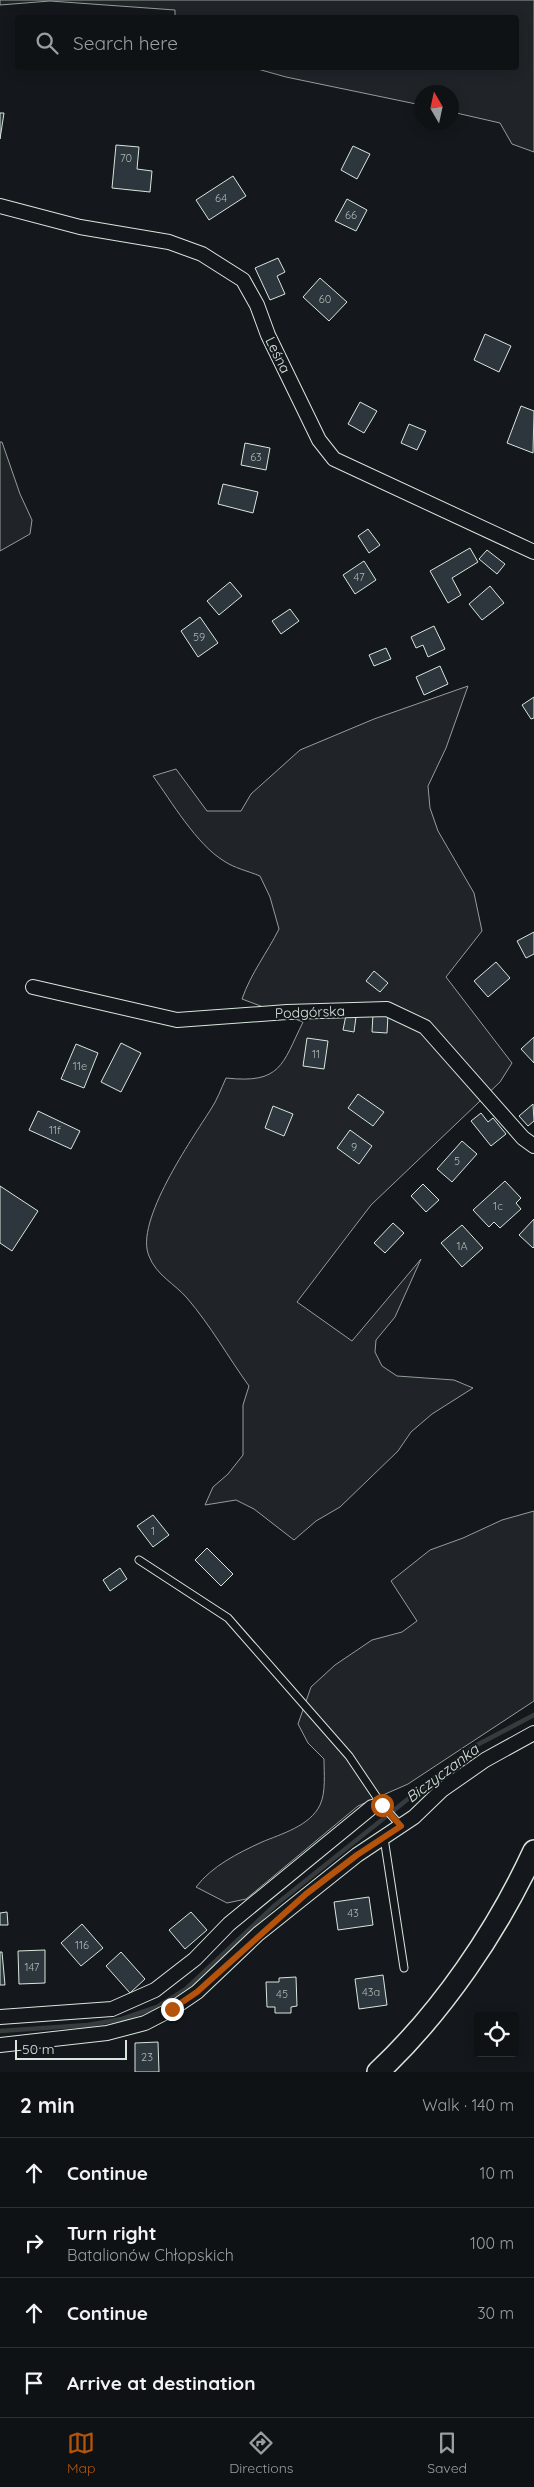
<!DOCTYPE html>
<meta charset="utf-8">
<style>
body{margin:0;font-family:Quicksand,sans-serif;background:#1d2022;color:#f1f3f6}
.controls{position:absolute;right:15px;bottom:15px;display:grid;overflow:hidden;border-radius:5px;box-shadow:0 2px 12px #0003}
.controls button{width:45px;height:45px;display:grid;place-items:center;padding:0;border:0;border-bottom:1px solid #2f3234;background:#0f1215;color:#f1f3f6;font:25px sans-serif}
.compass{position:absolute;left:414px;top:85px;width:45px;height:45px;border-radius:50%;background:#0f1215;box-shadow:0 2px 12px #0003;rotate:351deg}
.scale{position:absolute;left:15px;bottom:12px;width:112px;box-sizing:border-box;padding-left:5px;border:2px solid #d8e6dc;border-top:0;font-size:14px;line-height:18px;white-space:nowrap;color:#d8e6dc;-webkit-text-stroke:4px #14181c;paint-order:stroke}
.stop{position:absolute;width:15px;height:15px;margin:-11px;border:4px solid #b45309;border-radius:50%;background:#fff}
.stop.end{background:#b45309;border-color:#fff;box-shadow:0 1px 5px #0008}
.list{margin:0;padding:0;list-style:none}
h2{display:flex;justify-content:space-between;align-items:center;height:65px;margin:0;padding:0 20px;font-size:21px}
h2 small{font-size:16px;font-weight:400;color:#9b9ea0}
.list li{display:grid;grid-template-columns:32px 1fr auto;gap:15px;align-items:center;box-sizing:border-box;height:70px;padding:0 20px;border-top:1px solid #2f3234}
.list b{display:block;font-size:19px;white-space:nowrap}
.list p{margin:0;font-size:16px;white-space:nowrap;color:#9b9ea0}
.list em{font-size:16px;font-style:normal;color:#9b9ea0}
.icon{flex:none;width:28px;height:28px;fill:none;stroke:currentColor;stroke-width:2;stroke-linecap:round;stroke-linejoin:round}
.map{position:relative;flex:none;width:534px;height:2072px;overflow:hidden}
.search{position:absolute;background:#0f1215;box-shadow:0 2px 12px #0003;left:15px;right:15px;top:15px;height:55px;display:flex;align-items:center;gap:12px;box-sizing:border-box;padding:0 18px;border-radius:5px;color:#9b9ea0;font-size:19px}
.sheet{height:345px;background:#0f1215}
nav{display:flex;justify-content:space-around;align-items:center;box-sizing:border-box;height:70px;border-top:1px solid #2f3234;background:#0f1215;font-size:14px;color:#9b9ea0}
nav a{display:grid;justify-items:center;gap:2px}
nav .on{color:#b45309}
.map>svg:first-child{display:block}
.green{fill:#202428;stroke:#939e99}
.lines{fill:none;stroke-linecap:round;stroke-linejoin:round}
.stream{stroke:#363b3e;stroke-width:4.5}
.building{fill:#2c363c;stroke:#d8e6dc}
.lane-casing{stroke:#d8e6dc;stroke-width:9}
.street-casing{stroke:#d8e6dc;stroke-width:16}
.primary-casing{stroke:#d8e6dc;stroke-width:24}
.lane{stroke:#14181c;stroke-width:7}
.street{stroke:#14181c;stroke-width:14}
.primary{stroke:#14181c;stroke-width:21}
.route{stroke:#b45309;stroke-width:6}
.labels{text-anchor:middle;dominant-baseline:central;stroke-width:4;stroke-linejoin:round;paint-order:stroke}
.number-label{font-size:11px;fill:#adbab4}
.street-label{font-size:14px;fill:#d8e6dc;stroke:#14181c}
.water-label{font-size:15px;font-style:italic;fill:#d8e6dc;stroke:#14181c}
</style>
<div class="map">
<svg width="534" height="2072" viewBox="0 0 534 2072">
<rect width="100%" height="100%" fill="#14181c"/>
<path class="green" d="M0 0H534V152L512 144 500 123 452 112V92H422L421 105 286 77 254 68H516V18H175V10L50 1 0 5Z
M0 442H2L20 494 32 520 30 534 0 551Z
M468 686 446 748 428 786 430 808 438 831 474 893 482 931 446 977 512 1063 500 1082 371 1205 297 1302 352 1341 421 1259 395 1317 376 1340 375 1352 382 1366 397 1376 454 1380 473 1388 432 1414 411 1432 398 1451 340 1507 316 1521 294 1540 254 1509 236 1500 205 1505 213 1487 228 1474 243 1455V1405L249 1386C228 1357 211 1326 187 1298 175 1284 156 1275 149 1256 134 1222 192 1139 211 1109 217 1100 221 1089 226 1078 281 1084 282 1065 303 1022L242 999C251 973 267 953 279 929L270 897 260 876C248 871 234 868 224 861 197 845 171 801 153 776L176 769 207 811H241L251 794 300 750 374 719Z
M534 1511V1701L408 1784 358 1806 246 1899 227 1903 196 1887C212 1866 238 1853 262 1842 281 1834 310 1826 320 1805 326 1792 324 1774 324 1759L308 1743 298 1724 311 1687 335 1665 372 1640 402 1632 417 1621 391 1581 430 1550 463 1538 502 1520Z"/>
<g class="lines">
<path class="stream" d="M0 2031 88 2025 122 2019 157 2007 186 1989 274 1906 473 1747 534 1715"/>
</g>
<path class="building" d="M0 113H4L0 139Z
M116 145 139 147 137 169 152 171 150 192 112 188Z
M353 146 370 154 357 179 341 170Z
M233 176 246 196 209 220 196 200Z
M347 199 367 210 356 231 335 221Z
M278 258 285 272 277 276 285 294 270 300 255 268Z
M320 278 347 302 329 321 303 297Z
M485 334 511 346 499 372 474 360Z
M360 402 377 411 364 433 348 424Z
M521 406 534 411 533 453 507 443Z
M409 424 426 431 417 450 401 443Z
M245 443 270 448 266 470 241 465Z
M223 484 258 492 253 513 218 504Z
M368 529 380 545 369 553 358 536Z
M470 548 478 562 452 578 461 595 448 603 430 571Z
M487 550 505 564 497 574 479 559Z
M364 561 376 580 355 594 343 575Z
M230 582 242 596 219 615 207 601Z
M490 586 504 603 482 620 469 604Z
M290 609 299 621 281 634 272 621Z
M200 617 218 643 198 657 181 631Z
M434 626 445 649 428 657 423 645 416 648 411 637Z
M386 648 391 659 374 666 369 655Z
M440 666 448 684 424 695 416 677Z
M534 697V718L531 719 522 705Z
M534 932V954L526 958 517 941Z
M496 962 510 978 488 997 474 981Z
M374 971 388 983 380 992 366 981Z
M373 1014 388 1015 387 1033 372 1032Z
M346 1015 356 1017 354 1032 343 1030Z
M534 1037V1063L521 1049Z
M307 1038 328 1041 324 1069 303 1066Z
M121 1043 141 1053 121 1092 101 1082Z
M76 1044 98 1053 84 1088 61 1079Z
M358 1094 384 1112 373 1126 348 1108Z
M533 1104 534 1121 528 1126 519 1116Z
M273 1106 293 1114 284 1136 265 1128Z
M38 1111 80 1131 71 1149 29 1130Z
M481 1113 488 1122 493 1118 506 1134 491 1146 471 1121Z
M350 1130 372 1146 359 1164 337 1148Z
M462 1141 477 1154 452 1182 437 1169Z
M505 1181 521 1198 516 1203 521 1209 500 1228 494 1222 489 1227 473 1210Z
M423 1184 439 1200 426 1212 411 1196Z
M0 1186 38 1211 12 1251 0 1243Z
M534 1219V1247L533 1248 519 1235Z
M393 1223 404 1233 385 1253 374 1243Z
M462 1225 483 1248 462 1267 441 1243Z
M153 1515 169 1535 153 1547 137 1526Z
M207 1548 233 1574 221 1586 195 1560Z
M120 1568 127 1579 110 1591 103 1580Z
M369 1897 373 1925 338 1930 334 1902Z
M7 1912 8 1925H0V1913Z
M191 1912 207 1930 185 1949 169 1930Z
M82 1924 103 1948 81 1966 61 1943Z
M45 1950V1983L19 1984 18 1951Z
M0 1952H2L5 1985H0Z
M121 1952 145 1979 130 1993 106 1966Z
M383 1975 387 2005 359 2009 355 1979Z
M296 1977 297 2006 291 2007V2013H275V2007H267L266 1982H279V1978Z
M158 2042 159 2072H135V2043Z"/>
<g class="lines">
<g class="lane-casing">
<path id="lane" d="M139 1560 228 1618 349 1756 382 1805 401 1826
M384 1838 404 1968"/>
</g>
<g class="street-casing">
<path id="street" d="M0 206 80 227 169 242 202 254 243 280 257 305 268 335 319 440 334 459 534 552
M33 987 177 1020 287 1012 387 1009 425 1027 523 1138 534 1146
M0 2017 112 2009 155 1990 195 1959 229 1924 372 1807 382 1805
M0 2045 107 2033 145 2023 172 2009 197 1992 258 1934 357 1855 414 1817 442 1790 485 1760 534 1733"/>
</g>
<g class="primary-casing">
<path id="primary" d="M378 2072C442 2012 497 1931 534 1851"/>
</g>
<use href="#lane" class="lane"/>
<use href="#street" class="street"/>
<use href="#primary" class="primary"/>
</g>
<g class="lines">
<path class="route" d="M172 2009 197 1992 306 1894 357 1855 401 1826 382 1805"/>
</g>
<g class="labels">
<g class="number-label">
<text x="126" y="158">70</text>
<text x="221" y="198">64</text>
<text x="351" y="215">66</text>
<text x="325" y="299">60</text>
<text x="256" y="457">63</text>
<text x="359" y="577">47</text>
<text x="199" y="637">59</text>
<text x="316" y="1054">11</text>
<text x="80" y="1066">11e</text>
<text x="55" y="1130">11f</text>
<text x="354" y="1147">9</text>
<text x="457" y="1161">5</text>
<text x="498" y="1206">1c</text>
<text x="462" y="1246">1A</text>
<text x="153" y="1531">1</text>
<text x="353" y="1913">43</text>
<text x="82" y="1945">116</text>
<text x="32" y="1967">147</text>
<text x="371" y="1992">43a</text>
<text x="282" y="1994">45</text>
<text x="147" y="2057">23</text>
</g>
<g class="street-label">
<text transform="translate(278 355) rotate(64)">Leśna</text>
<text transform="translate(310 1012) rotate(-2)">Podgórska</text>
</g>
<g class="water-label">
<text transform="translate(442 1773) rotate(-37)">Biczyczanka</text>
</g>
</g>
</svg>
<div class="controls">
<button><svg class="icon" aria-label="locate" viewBox="0 0 24 24"><circle cx="12" cy="12" r="6"/><path d="M12 2v4M12 18v4M2 12h4M18 12h4"/></svg></button>
</div>
<svg class="compass" viewBox="-18 -18 36 36"><path d="M0-13l5 13h-10z" fill="#e53935"/><path d="M0 13l5-13h-10z" fill="#9b9ea0"/></svg>
<div class="scale">50 m</div>
<div class="stop" style="left:382px;top:1805px"></div>
<div class="stop end" style="left:172px;top:2009px"></div>
<div class="search"><svg class="icon" aria-label="search" viewBox="0 0 24 24"><circle cx="10" cy="10" r="6"/><path d="M15 15l6 6"/></svg>Search here</div>
</div>
<section class="sheet">
<h2>2 min<small>Walk · 140 m</small></h2>
<ul class="list">
<li><svg class="icon" aria-label="ahead" viewBox="0 0 24 24"><path d="M12 20V5M6 11l6-6 6 6"/></svg><div><b>Continue</b></div><em>10 m</em></li>
<li><svg class="icon" aria-label="right" viewBox="0 0 24 24"><path d="M7 20v-9h11M14 6l5 5-5 5"/></svg><div><b>Turn right</b><p>Batalionów Chłopskich</p></div><em>100 m</em></li>
<li><svg class="icon" aria-label="ahead" viewBox="0 0 24 24"><path d="M12 20V5M6 11l6-6 6 6"/></svg><div><b>Continue</b></div><em>30 m</em></li>
<li><svg class="icon" aria-label="arrive" viewBox="0 0 24 24"><path d="M6 21V4h12l-3 4 3 4H6"/></svg><div><b>Arrive at destination</b></div></li>
</ul>
</section>
<nav>
<a class="on"><svg class="icon" aria-label="map" viewBox="0 0 24 24"><path d="M3 6l6-2 6 2 6-2v14l-6 2-6-2-6 2zM9 4v14M15 6v14"/></svg>Map</a>
<a><svg class="icon" aria-label="directions" viewBox="0 0 24 24"><path d="M12 3l9 9-9 9-9-9zM9 14v-3h6M13 9l2 2-2 2"/></svg>Directions</a>
<a><svg class="icon" aria-label="saved" viewBox="0 0 24 24"><path d="M7 4h10v16l-5-4-5 4z"/></svg>Saved</a>
</nav>
